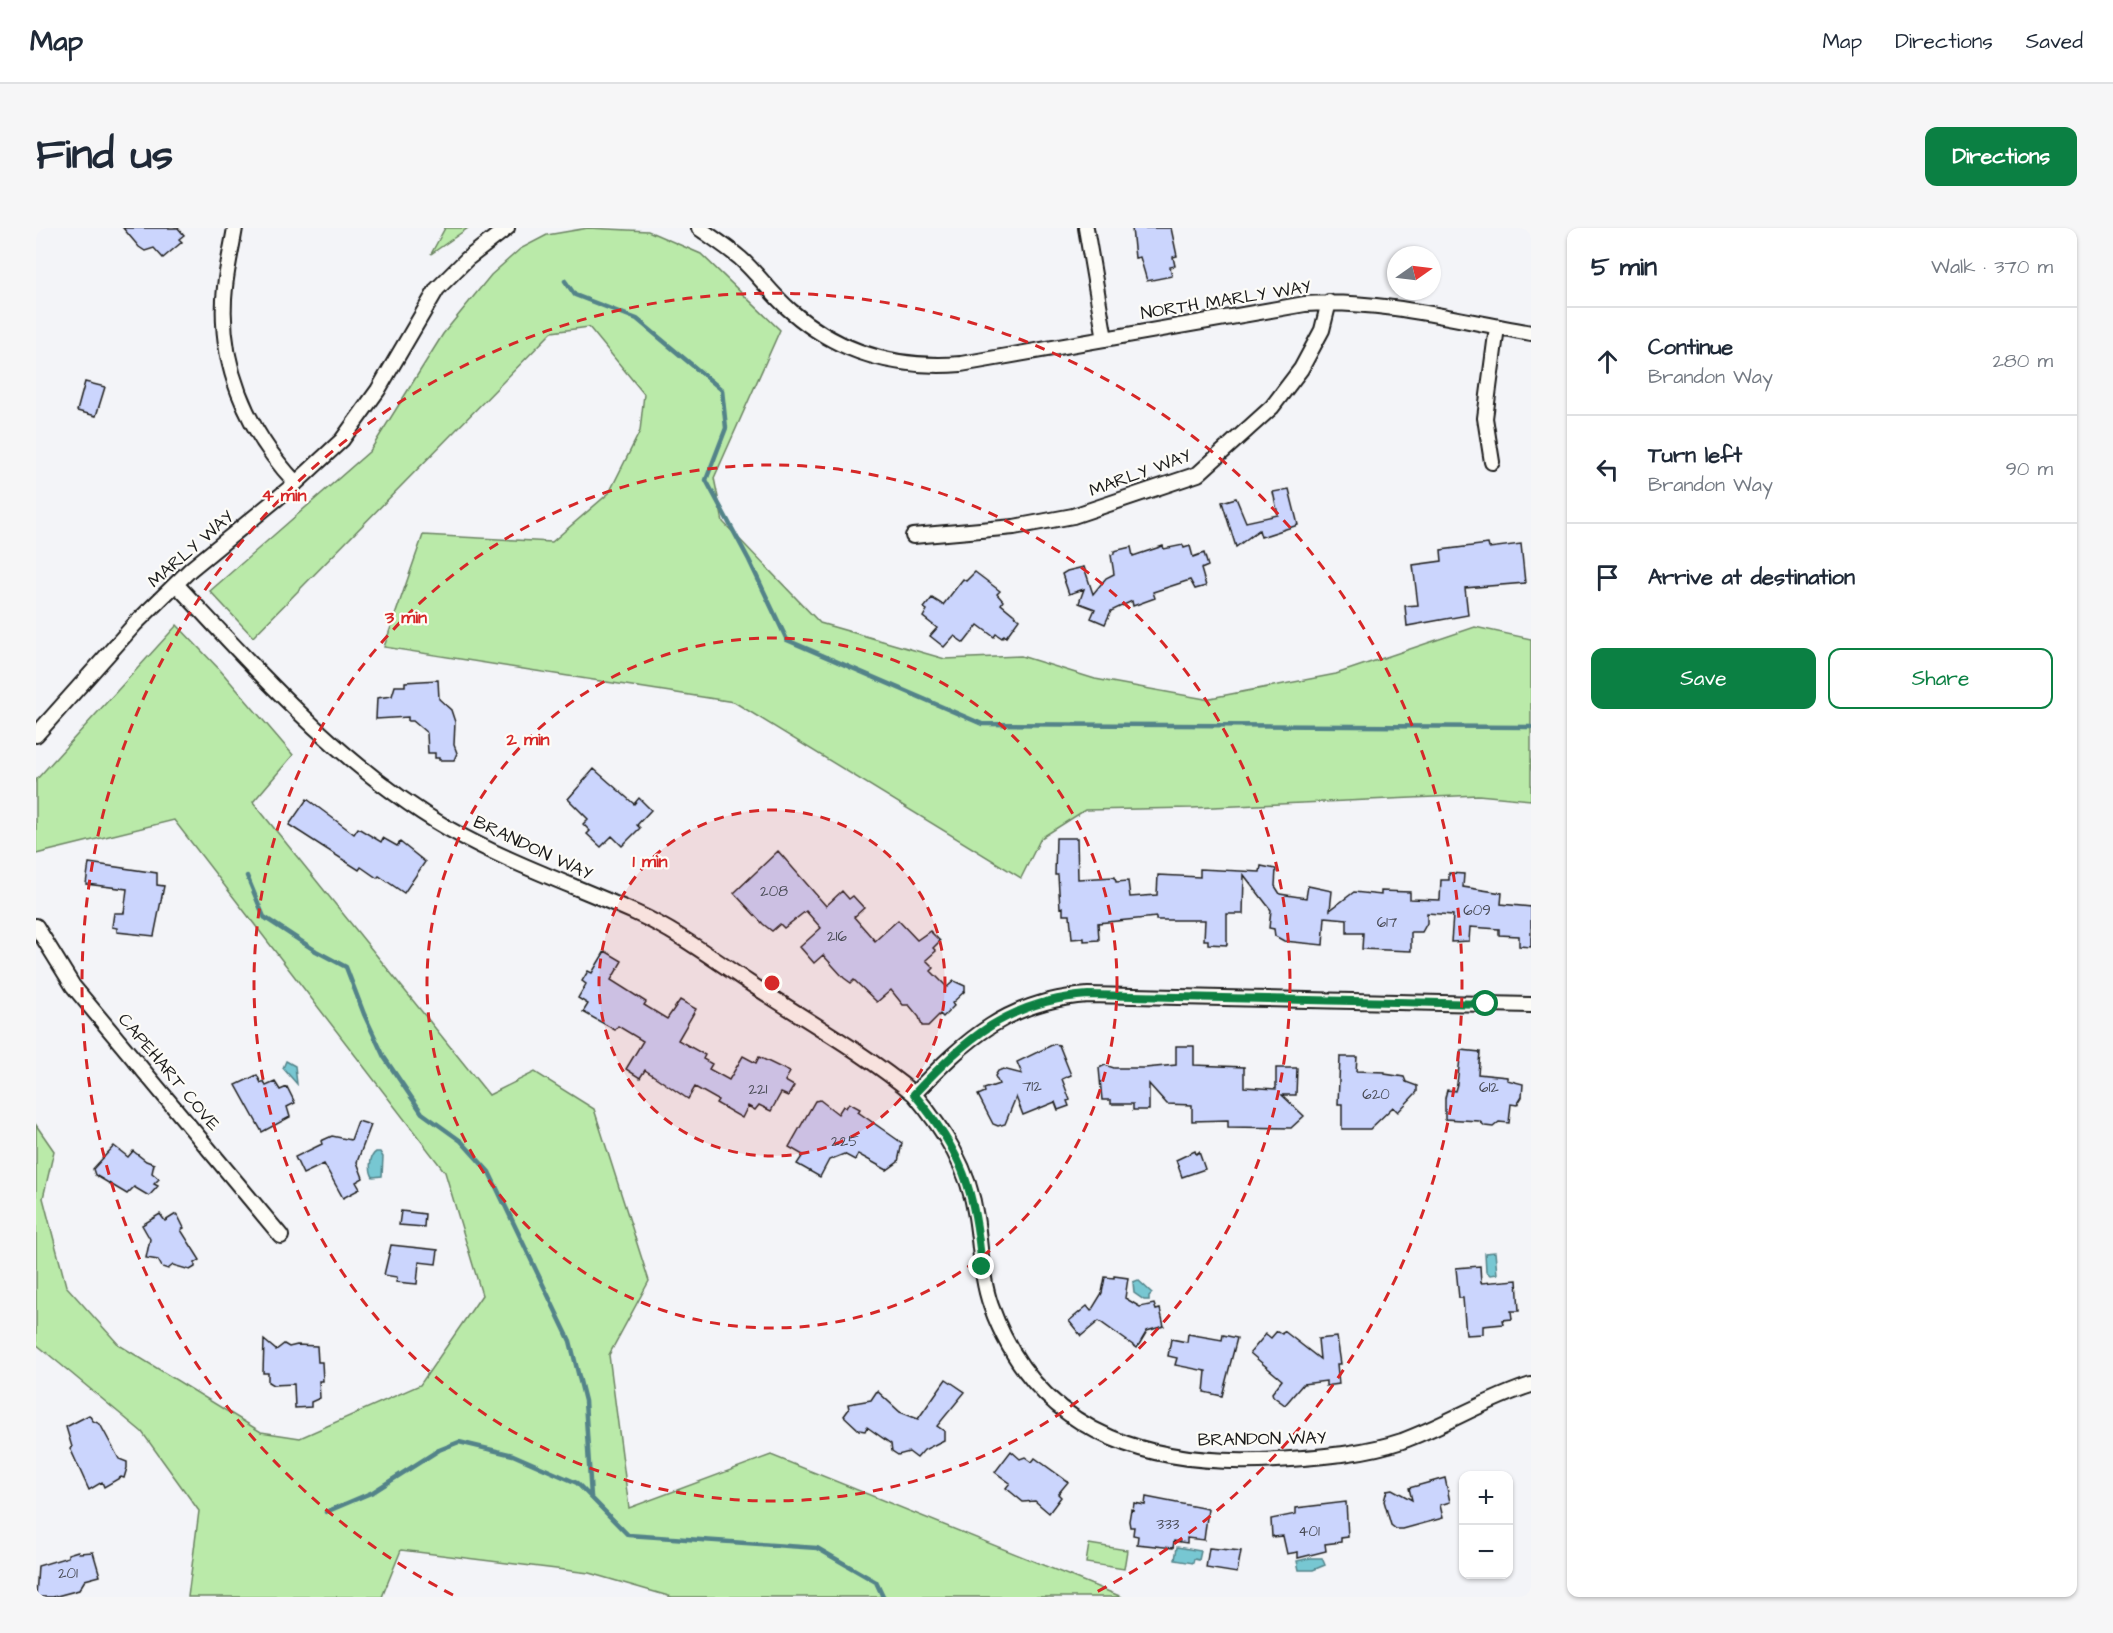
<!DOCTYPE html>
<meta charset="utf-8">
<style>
body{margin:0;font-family:"Architects Daughter",sans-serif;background:#f6f6f7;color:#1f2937}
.controls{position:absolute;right:18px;bottom:18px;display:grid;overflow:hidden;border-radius:12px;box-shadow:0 2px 4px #0004}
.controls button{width:54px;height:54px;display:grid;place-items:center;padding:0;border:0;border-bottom:2px solid #e0e1e3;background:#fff;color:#1f2937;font:30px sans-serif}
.compass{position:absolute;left:1351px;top:18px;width:54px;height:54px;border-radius:50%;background:#fff;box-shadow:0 2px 4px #0004;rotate:76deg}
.stop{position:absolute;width:18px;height:18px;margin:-14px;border:4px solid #0b8043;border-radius:50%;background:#fff}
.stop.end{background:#0b8043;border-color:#fff;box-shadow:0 2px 6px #0008}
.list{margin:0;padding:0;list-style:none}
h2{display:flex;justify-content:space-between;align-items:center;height:78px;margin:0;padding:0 24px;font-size:26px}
h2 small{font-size:20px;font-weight:400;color:#747a83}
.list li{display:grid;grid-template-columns:39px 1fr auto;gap:18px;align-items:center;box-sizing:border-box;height:108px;padding:0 24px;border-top:2px solid #e0e1e3}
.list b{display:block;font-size:22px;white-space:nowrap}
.list p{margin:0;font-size:20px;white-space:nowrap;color:#747a83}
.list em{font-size:20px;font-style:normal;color:#747a83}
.actions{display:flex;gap:12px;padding:18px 24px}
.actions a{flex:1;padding:14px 0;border:2px solid #0b8043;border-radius:12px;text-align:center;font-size:21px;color:#0b8043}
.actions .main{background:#0b8043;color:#fff}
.icon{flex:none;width:33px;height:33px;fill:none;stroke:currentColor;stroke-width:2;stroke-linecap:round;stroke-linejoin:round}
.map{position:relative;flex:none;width:1495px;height:1369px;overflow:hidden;border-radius:12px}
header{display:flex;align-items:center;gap:36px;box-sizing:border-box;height:84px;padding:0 30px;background:#fff;border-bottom:2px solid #e0e1e3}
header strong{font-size:28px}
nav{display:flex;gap:33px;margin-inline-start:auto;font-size:21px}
.intro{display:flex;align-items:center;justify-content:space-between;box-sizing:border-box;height:144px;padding:0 36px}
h1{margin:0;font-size:42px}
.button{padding:15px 27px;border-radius:12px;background:#0b8043;color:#fff;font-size:21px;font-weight:700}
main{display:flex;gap:36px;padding:0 36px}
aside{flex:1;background:#fff;border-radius:12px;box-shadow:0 2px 4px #0004}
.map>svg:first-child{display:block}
.green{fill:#baeaa9;stroke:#6b8362;stroke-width:1.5}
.water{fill:#77c7d2;stroke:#538389;stroke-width:1.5}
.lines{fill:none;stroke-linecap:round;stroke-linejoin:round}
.stream{stroke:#538389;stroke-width:4.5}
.building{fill:#cbd5fd;stroke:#1c1c1c;stroke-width:1.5}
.minor-casing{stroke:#1c1c1c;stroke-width:18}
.minor{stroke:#fdfcf7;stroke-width:14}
.route{stroke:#0b8043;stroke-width:8}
.ring{fill:none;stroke:#d62828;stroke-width:3;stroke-dasharray:10 8}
.labels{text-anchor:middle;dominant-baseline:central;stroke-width:4.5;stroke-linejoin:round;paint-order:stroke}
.number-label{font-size:15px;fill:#484a54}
.street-label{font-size:18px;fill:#1c1c1c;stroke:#fdfcf7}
.centre{fill:#d62828;stroke:#fdfcf7;stroke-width:3}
.ring-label{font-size:18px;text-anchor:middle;font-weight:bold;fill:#d62828;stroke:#fdfcf7;stroke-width:4.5;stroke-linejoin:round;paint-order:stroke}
</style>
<header>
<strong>Map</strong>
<nav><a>Map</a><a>Directions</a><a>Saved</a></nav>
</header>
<div class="intro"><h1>Find us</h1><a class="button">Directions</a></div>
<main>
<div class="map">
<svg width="1495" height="1369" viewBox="0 0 1495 1369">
<rect width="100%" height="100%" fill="#f3f4f8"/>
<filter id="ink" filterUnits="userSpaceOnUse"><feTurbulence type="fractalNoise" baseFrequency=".0167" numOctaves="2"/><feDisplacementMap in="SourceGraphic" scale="12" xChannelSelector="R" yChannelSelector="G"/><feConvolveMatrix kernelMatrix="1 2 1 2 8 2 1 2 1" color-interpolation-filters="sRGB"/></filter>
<g filter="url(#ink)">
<path class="green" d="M409 0H432L395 26Z
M552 0 612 3 665 26 744 102 678 250 687 294 784 395 909 431 985 428 1059 451 1169 471 1300 446 1439 399 1495 411V572L1442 567 1156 580 1049 582 1005 610 985 650 698 474 348 419 387 307 516 314 573 265 604 203 608 166 553 99 516 104 217 409 174 363 334 223 407 106 455 47 484 21 511 7Z
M141 397 184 442 257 527 217 574 453 867 499 844 558 881 613 1053 573 1127 593 1280 735 1227 1086 1369H636L553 1345 365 1322 346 1369H152L163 1283 106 1204 0 1116V897L18 923 7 970 30 1058 83 1117 225 1204 264 1210 384 1157 446 1067 409 944 138 592 0 626V552Z
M1053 1316 1091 1322 1088 1341 1050 1335Z"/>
<path class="water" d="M250 833 259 838 261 856 247 840Z
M340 924H344L347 929 346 948 337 949C333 943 333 928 340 924Z
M1459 1024 1461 1046 1454 1047 1450 1043 1449 1025Z
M1102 1052 1116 1065 1113 1068V1072H1108L1098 1065 1097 1054Z
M1141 1319 1165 1323 1163 1332 1158 1331 1157 1335 1139 1332Z
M1274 1330H1286L1289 1337 1277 1342H1263L1261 1333Z"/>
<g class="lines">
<path class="stream" d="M529 53 539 67 601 91 686 162 690 200 670 252 713 332 751 412 946 496 1495 499
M211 648 228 689 280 723 310 739 328 786 348 829 386 885 425 913 453 944 534 1113 549 1173 555 1269
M290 1284 337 1264 403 1222 423 1214 477 1227 541 1255 592 1307 781 1320 840 1354 847 1369"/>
</g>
<path class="building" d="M87 0H142L148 7 143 11 146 14 127 30 118 20 109 23 103 19Z
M1096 0H1135L1141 28 1137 29 1139 38 1134 39 1136 48 1111 53 1104 29 1099 30Z
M49 154 69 159 60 188 41 183Z
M1253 261 1262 297 1225 309 1223 302 1200 319 1186 274 1200 270 1210 294 1242 287 1237 264Z
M1452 316 1453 320 1485 316 1489 355 1429 360 1432 387 1371 398 1369 378 1382 377 1377 337 1406 333 1405 322Z
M1147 317 1148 320 1154 318 1157 329 1168 325 1172 338 1165 341 1170 358 1159 361 1154 352 1117 364 1119 370 1097 378 1096 373 1075 383 1069 396 1055 390 1059 381 1043 375 1048 361 1033 366 1026 346 1031 343 1048 339 1057 366 1070 350 1078 346 1075 327 1078 326V323L1095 319 1097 328 1127 318 1128 321Z
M939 344 964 363 961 366 967 373 965 376 983 391 970 409 968 407 966 410 960 406 958 409 942 397 928 415 918 408 908 419 894 408 901 400 887 389 891 382 888 380 896 370 907 377 927 351 930 353Z
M402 452 403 471 415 482 419 494 418 517 421 525 418 532H403V530H399V525H392L391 505 377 493H372V489L340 491 341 470 356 468 359 458H369V454Z
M558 541 598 576 603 570 615 582 601 597 604 600 586 618 576 608 565 619 551 606 554 603 547 596 552 591 532 571Z
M271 571 318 606 322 600 345 614 347 610 361 618 364 614 389 634 368 665 343 648 341 650 325 639 323 642 253 597Z
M1020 610H1041L1042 651 1079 649 1080 654 1092 653 1094 669 1121 667 1122 647 1164 649V641L1224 644 1225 638 1240 641 1239 658 1244 666 1270 670 1272 658 1296 663 1294 682 1318 664 1345 667V663L1374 664V671L1404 672 1405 652H1413V645L1428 646 1427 659 1466 665 1465 676 1495 679V719L1483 718V708L1463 707V701L1434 699 1433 713 1415 714 1417 687 1391 685V695L1386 704H1375V723L1326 721 1327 705H1311V691L1289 689 1287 717 1248 713 1239 708 1238 701 1233 700 1235 682 1208 647 1207 686H1191V717L1172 716V712H1168L1169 692H1120V689L1062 695 1063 712 1048 713V710L1036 711 1034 687H1027V679L1024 680 1022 647H1019Z
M742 623 790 678 806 663 813 671 817 668 828 680 818 689 839 713 862 692 881 712 894 703 904 713 897 720 900 723 890 732 898 740 895 743 911 759 918 753 929 758V763L916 775 918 778 907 789 904 786 892 798H886L883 789 873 777H867L855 762 841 774 818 752 815 755 808 750 787 727 778 735 764 719 785 700 770 683 748 700 744 696 736 703 727 696 698 665Z
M53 635 121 645V657L128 658 118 708 81 704V700L76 699 78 685H88L91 661 50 656Z
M569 723 586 733 575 752 610 774 608 777 631 791 644 772 660 781 642 812 669 827 667 831 676 836 673 841 693 852 707 828 720 835 723 829 754 844 749 853 758 858 752 868 745 865 735 883 723 877 719 882 712 878 706 890 680 875 682 872 659 859 652 871 609 842 604 850 590 841 607 813 582 798 579 802 547 784 552 776 542 770 550 756 546 753 552 743 556 745Z
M1018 816 1023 817 1035 847 1026 851 1034 872 1031 873 1033 878 1022 882 1019 874 987 887 980 869 969 896 962 898 957 896 942 867 949 864 948 861 963 856 959 848 962 843 967 841 986 846 981 834Z
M1140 818H1158V837L1208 839V859L1240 861V840H1261L1260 867H1246L1268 888 1255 900 1192 899V892L1156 893V877L1131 876 1113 856V882H1097V876H1075V872H1066L1063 840 1069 837 1078 840H1109L1140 837Z
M1425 822 1444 824 1442 846 1471 849V852L1487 856 1486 869 1481 877 1475 876 1473 895 1463 894 1457 899 1449 898 1443 893 1409 891V870L1411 862 1419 863 1421 856Z
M1304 829H1321L1320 843 1349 844V846L1368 849 1370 854 1381 858V864L1362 884 1357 879 1334 901H1306V876H1302Z
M221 847 225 855 228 853 230 858 239 854 244 862 251 859 259 875 251 879 254 889 226 904 200 857Z
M784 872 802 886 807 878 810 880 813 875 824 881 822 884 866 915 862 934 851 942 822 926 819 932 808 926 793 932 784 949 761 936 767 927 753 919 779 873Z
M322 893 335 897 321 934 327 950 320 954 324 961 307 970 288 936 267 946 259 929 286 916 285 913 296 908 315 912Z
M78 918 92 929 97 923 110 933 118 936 116 945 123 951 118 956 122 958 113 968 98 959 91 966 59 947 57 941Z
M1159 923 1160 926 1163 924 1169 941 1146 949 1140 932Z
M365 983 389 986 388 999 363 997Z
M124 986 129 993 140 986 142 988 148 1000 145 1002 164 1032 159 1035V1039L154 1042 137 1037 132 1041 126 1039 122 1032 110 1030 114 1011 106 997Z
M355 1017 402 1022 400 1036 383 1034 381 1056 360 1054 361 1049 348 1047Z
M1444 1038 1445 1055 1481 1052 1483 1083H1475L1476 1091 1466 1092 1467 1096 1447 1098V1106L1430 1107 1427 1070H1423L1420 1040Z
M1078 1048 1092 1050 1089 1070 1104 1079 1118 1076 1120 1082 1124 1081 1128 1098 1111 1103 1101 1120 1063 1093 1045 1108 1033 1093 1051 1078 1055 1083 1066 1065 1069 1049 1078 1050Z
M1241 1103 1246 1106 1248 1103 1284 1131 1282 1111 1301 1109 1305 1136H1301L1303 1156 1290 1158V1153L1267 1156 1249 1177 1237 1168 1236 1165 1246 1152 1214 1125 1230 1106 1235 1110Z
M1152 1106 1186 1112 1187 1107 1201 1110 1186 1168 1168 1164 1170 1143 1139 1137 1141 1130 1132 1128 1135 1111 1151 1114Z
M228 1112 240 1122 248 1116 253 1119 261 1117 281 1118 282 1134H286L287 1153H283L284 1170 275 1174V1179L259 1180 258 1156 237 1157 232 1154V1145H227Z
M910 1151 929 1164 901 1198 908 1203V1212L888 1222 881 1230 873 1224 862 1227 856 1223 855 1216 831 1199 829 1203 823 1202 808 1188 813 1181 812 1176 835 1172 841 1163 864 1184 882 1191Z
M53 1187 57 1193 64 1196 83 1231 91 1234V1240L88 1250 85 1249 68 1259 66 1254 53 1262 34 1220 36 1219 30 1199Z
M975 1223 984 1231 989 1229 996 1234 999 1230 1032 1254 1022 1266 1025 1269 1013 1285 999 1273 987 1274 970 1260 974 1255 959 1244Z
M1409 1250 1414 1274 1404 1277 1407 1290 1367 1301H1360L1355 1297 1348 1273 1351 1262 1356 1261 1376 1272 1373 1260Z
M1110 1269 1172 1281 1168 1312 1151 1310V1315L1138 1313 1137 1320 1101 1316 1102 1308 1097 1307 1098 1299H1094L1093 1293 1095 1281 1097 1282 1098 1275 1109 1277Z
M1310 1274 1312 1309 1305 1310V1314L1289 1316 1290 1323 1262 1330V1324L1251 1326 1247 1308 1236 1309 1235 1291 1260 1286V1280Z
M1173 1320 1205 1323 1201 1345 1170 1340Z
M42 1323 43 1325 57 1324 64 1348 49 1352 43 1362 17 1369H0L2 1338 32 1329V1326Z"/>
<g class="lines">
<g class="minor-casing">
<path id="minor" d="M199 0C196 19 191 39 189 59 181 133 210 202 260 255
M663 0C677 10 691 19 704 30 722 46 736 67 755 83 803 125 862 141 925 136L1269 76C1344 71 1421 92 1495 105
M1050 0 1069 111
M1456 234 1449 190 1461 99
M877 308 978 299 1037 288 1162 246 1236 179 1265 141 1286 102 1293 74
M140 356C224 446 306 539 413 601 473 635 537 657 600 685 640 703 676 730 712 754 768 791 826 823 878 866
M0 507 99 396 155 341 260 255 306 212 342 162 401 61 431 31 471 0
M0 698 37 758 245 1008
M1495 777 1052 767C972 773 931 810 878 866 909 903 933 941 940 989 945 1019 945 1050 955 1078 1004 1214 1125 1242 1255 1231 1293 1228 1330 1225 1366 1213 1410 1197 1450 1171 1495 1157"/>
</g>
<use href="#minor" class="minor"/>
</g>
</g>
<g class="lines" filter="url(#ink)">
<path class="route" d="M946 1039C938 962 928 926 878 866 931 810 972 773 1052 767L1450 776"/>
</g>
<circle cx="736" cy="755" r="173" fill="#d62828" fill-opacity=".12"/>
<g class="ring">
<circle cx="736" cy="755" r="173"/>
<circle cx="736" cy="755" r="345"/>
<circle cx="736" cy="755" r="518"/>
<path d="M417 1367A690 690 0 1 1 1055 1367"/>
</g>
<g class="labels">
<g class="number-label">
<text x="738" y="663">208</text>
<text x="1441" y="682">609</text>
<text x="1351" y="694">617</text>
<text x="801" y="708">216</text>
<text x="996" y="858">712</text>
<text x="1453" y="859">612</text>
<text x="722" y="861">221</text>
<text x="1340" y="866">620</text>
<text x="809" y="913">225</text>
<text x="1132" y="1296">333</text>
<text x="1273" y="1303">401</text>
<text x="32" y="1345">201</text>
</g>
<g class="street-label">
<text transform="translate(1190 72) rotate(-9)">NORTH MARLY WAY</text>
<text transform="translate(1104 245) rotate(-20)">MARLY WAY</text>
<text transform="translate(155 321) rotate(-41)">MARLY WAY</text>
<text transform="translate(497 620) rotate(25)">BRANDON WAY</text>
<text transform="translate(133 844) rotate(50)">CAPEHART COVE</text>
<text transform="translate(1226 1211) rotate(-1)">BRANDON WAY</text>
</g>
</g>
<circle cx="736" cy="755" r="9" class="centre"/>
<g class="ring-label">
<text x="248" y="273">4 min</text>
<text x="370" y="395">3 min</text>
<text x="492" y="517">2 min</text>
<text x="614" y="639">1 min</text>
</g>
</svg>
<div class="controls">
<button>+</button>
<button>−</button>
</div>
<svg class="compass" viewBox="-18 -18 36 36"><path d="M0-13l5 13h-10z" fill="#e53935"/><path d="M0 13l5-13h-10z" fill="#747a83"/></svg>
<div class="stop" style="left:1450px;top:776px"></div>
<div class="stop end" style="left:946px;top:1039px"></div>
</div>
<aside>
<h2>5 min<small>Walk · 370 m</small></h2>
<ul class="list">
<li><svg class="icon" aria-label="ahead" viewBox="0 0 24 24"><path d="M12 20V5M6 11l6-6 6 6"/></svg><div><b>Continue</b><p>Brandon Way</p></div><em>280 m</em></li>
<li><svg class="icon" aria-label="left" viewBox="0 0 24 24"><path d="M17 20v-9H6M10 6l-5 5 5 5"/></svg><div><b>Turn left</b><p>Brandon Way</p></div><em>90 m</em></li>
<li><svg class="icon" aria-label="arrive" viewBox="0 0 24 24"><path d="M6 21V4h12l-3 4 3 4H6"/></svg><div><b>Arrive at destination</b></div></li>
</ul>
<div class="actions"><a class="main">Save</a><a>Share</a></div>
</aside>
</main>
